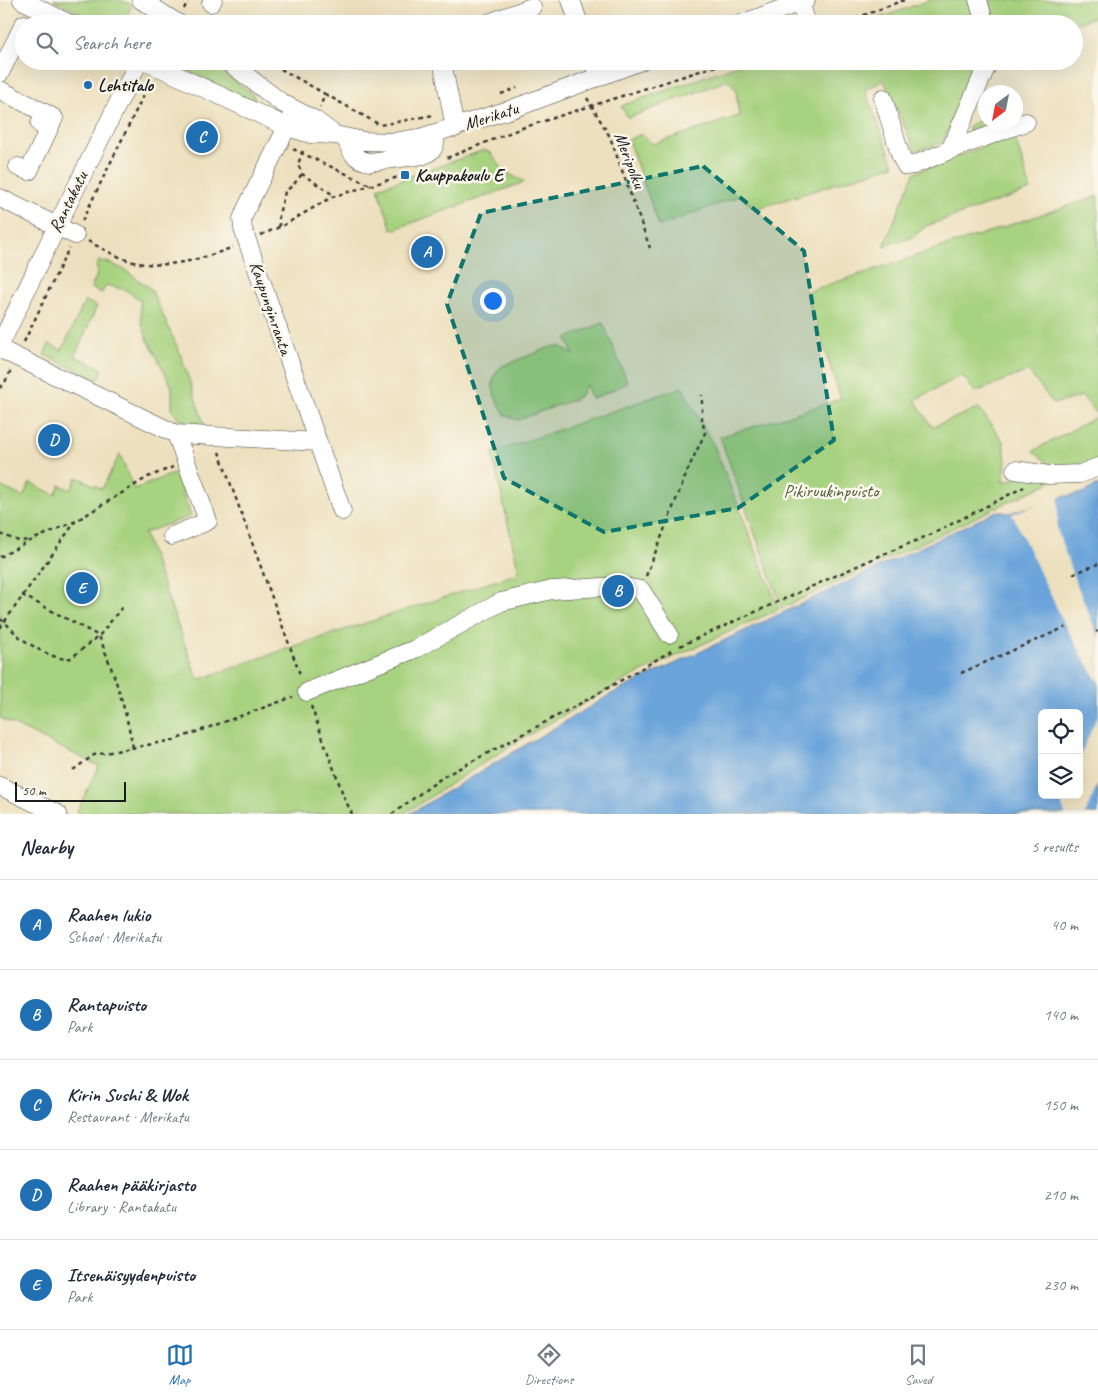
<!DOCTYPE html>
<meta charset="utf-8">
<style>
body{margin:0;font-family:Caveat,sans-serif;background:#f2f2f3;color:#1f2937}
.controls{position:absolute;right:15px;bottom:15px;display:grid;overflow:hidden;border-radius:8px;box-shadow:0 5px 20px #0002}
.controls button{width:45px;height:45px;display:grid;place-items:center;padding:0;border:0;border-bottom:1px solid #e0e1e3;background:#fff;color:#1f2937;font:25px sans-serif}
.compass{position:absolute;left:978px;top:85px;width:45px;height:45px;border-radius:50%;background:#fff;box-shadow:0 5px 20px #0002;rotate:212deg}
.scale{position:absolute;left:15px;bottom:12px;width:111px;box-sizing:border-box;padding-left:5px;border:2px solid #1c1c1c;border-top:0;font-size:14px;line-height:18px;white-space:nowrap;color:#1c1c1c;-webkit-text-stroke:4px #fbf7ec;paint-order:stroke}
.you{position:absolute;left:492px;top:300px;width:18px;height:18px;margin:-12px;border:4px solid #fff;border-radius:50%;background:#1a73e8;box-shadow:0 0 0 8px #1a73e833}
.badge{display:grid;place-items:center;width:32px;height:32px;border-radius:50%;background:#1f6fb2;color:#fff;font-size:16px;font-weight:700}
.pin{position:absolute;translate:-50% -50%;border:2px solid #fff;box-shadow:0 1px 5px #0006}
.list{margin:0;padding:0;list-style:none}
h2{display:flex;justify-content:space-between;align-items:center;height:65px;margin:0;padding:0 20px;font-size:21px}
h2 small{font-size:16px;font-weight:400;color:#747a83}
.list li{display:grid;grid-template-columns:32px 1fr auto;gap:15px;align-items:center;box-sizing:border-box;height:90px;padding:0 20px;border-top:1px solid #e0e1e3}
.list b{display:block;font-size:19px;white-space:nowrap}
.list p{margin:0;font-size:16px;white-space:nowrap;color:#747a83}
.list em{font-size:16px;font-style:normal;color:#747a83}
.icon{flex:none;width:28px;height:28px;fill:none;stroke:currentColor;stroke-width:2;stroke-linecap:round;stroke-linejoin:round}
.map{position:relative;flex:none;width:1098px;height:814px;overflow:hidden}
.search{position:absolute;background:#fff;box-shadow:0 5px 20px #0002;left:15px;right:15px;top:15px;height:55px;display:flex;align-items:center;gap:12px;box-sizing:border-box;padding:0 18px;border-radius:28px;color:#747a83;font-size:19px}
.sheet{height:515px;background:#fff}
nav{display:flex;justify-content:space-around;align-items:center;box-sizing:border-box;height:70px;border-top:1px solid #e0e1e3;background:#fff;font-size:14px;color:#747a83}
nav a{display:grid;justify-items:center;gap:2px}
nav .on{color:#1f6fb2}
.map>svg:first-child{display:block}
.green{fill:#a7d27f;stroke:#62774e}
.water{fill:#6ba4da;stroke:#44607b;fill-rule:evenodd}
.pier{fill:#ede0be}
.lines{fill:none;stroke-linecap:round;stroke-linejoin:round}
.minor-casing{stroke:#3b3934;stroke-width:19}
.path{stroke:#3b3934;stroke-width:2.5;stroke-dasharray:4 4;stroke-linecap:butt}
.minor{stroke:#fff;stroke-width:18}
.marked{fill:#0f766e;fill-opacity:0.2;stroke:#0f766e;stroke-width:4;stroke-dasharray:10 6;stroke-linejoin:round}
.poi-dot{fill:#1f6fb2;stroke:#fbf7ec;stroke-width:2}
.labels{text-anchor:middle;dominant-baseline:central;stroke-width:5;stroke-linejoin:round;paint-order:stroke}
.poi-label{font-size:18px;font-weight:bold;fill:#1c1c1c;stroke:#fbf7ec;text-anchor:start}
.street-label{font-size:18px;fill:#1c1c1c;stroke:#fbf7ec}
.park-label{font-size:18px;fill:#4d5c3f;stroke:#fbf7ec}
</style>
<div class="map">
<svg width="1098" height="814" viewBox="0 0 1098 814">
<rect width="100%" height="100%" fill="#fbf7ec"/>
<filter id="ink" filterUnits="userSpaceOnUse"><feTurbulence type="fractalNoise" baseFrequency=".02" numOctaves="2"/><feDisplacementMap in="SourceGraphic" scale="10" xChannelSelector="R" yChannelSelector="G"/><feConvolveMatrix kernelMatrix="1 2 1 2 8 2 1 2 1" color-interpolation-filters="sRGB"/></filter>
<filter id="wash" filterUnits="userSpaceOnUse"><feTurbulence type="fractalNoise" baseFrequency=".0096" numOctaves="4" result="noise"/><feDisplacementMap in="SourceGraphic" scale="20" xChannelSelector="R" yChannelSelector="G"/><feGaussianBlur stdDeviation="1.12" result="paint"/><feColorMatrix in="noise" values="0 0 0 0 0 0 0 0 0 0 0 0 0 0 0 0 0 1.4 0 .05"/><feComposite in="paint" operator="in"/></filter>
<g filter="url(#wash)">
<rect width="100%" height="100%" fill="#ede0be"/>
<path class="green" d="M53 0H121L132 5 123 24H103Z
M930 0H969L976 24H863Z
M987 0H1098V16L1074 24H993Z
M165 61H209L253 95 256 100V103Z
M749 61H980L942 143 915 151 884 80 865 90 894 165 756 209 740 196 659 226 628 140 641 134 653 144 739 116 736 89 728 80 628 118 621 106Z
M985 118 986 122 1003 123 972 136 968 126Z
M1014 135 1031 190 926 226 913 237 884 246 914 173Z
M484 150 491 153 505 172 525 182 392 230 378 188Z
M1098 196V415L1082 396 1054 404 1028 371 975 392 962 375 915 400 932 427 979 408 1003 441 1006 460 1003 482 1053 467 1033 451 1098 416V460L782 608 720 437 841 399 806 292Z
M99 261 107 262 125 270 151 289 180 353 206 430 202 432 178 418 172 410V387L146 336 141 321 140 300 126 290 106 285 102 293 91 288 98 272 96 267Z
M85 301 97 306 75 356 103 369 98 380 44 355 49 344 62 350Z
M603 323 628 383 592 399 586 385 581 395 575 399 518 420 506 416C495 400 485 381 502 366L548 348 555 346 562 347 573 355 567 338Z
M682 387 715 448 779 609 633 676 523 738 403 814H76L99 766 0 718V486L23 497 30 483 55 495 60 485 71 490 77 477 102 489 120 454 134 489 175 473 191 516 144 533 198 680 283 650 519 573 492 453Z"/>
<path class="water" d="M1098 485V814H409L613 693 997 511 1009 513 1062 497 1082 493ZM1042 713H1079V795H1042Z"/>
<path class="pier" d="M1059 495 1057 529 1071 570 1098 636V682L1066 627 1012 514Z
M1098 715V783L1090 803 1085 814H1065L1061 802 1064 795H1079V758Z"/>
</g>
<g filter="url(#ink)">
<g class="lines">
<g class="minor-casing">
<path id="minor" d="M22 0 70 24
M141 0 179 24
M571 0 579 24
M978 0 985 24
M800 2 807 24
M211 3 213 0
M486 24 532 7
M741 24 806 0
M146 61 287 127 310 134 335 135 364 141 394 142 419 138 512 109 641 61
M227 61 282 103 315 120 335 135
M442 61 455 128
M593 61 599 77
M0 73 24 24
M0 90 45 113 40 124
M883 98 901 157 906 166 914 165 950 150 989 61
M295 111 247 207 242 219 243 229 342 511
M346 138C350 152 355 160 370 162L424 155C436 150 435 145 436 133
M950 150 1026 122
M18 167 29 171 54 118 45 113
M0 198 75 235
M0 345 57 226 139 61
M0 349 176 434 318 442
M1015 470 1049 475 1080 474 1098 467
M172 536 208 521 176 434
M307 692 415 649 501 602 552 590 620 586 641 590 669 634
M0 786 58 814"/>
</g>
<path class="path" d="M184 9 188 0
M194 17 205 24
M136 24 139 16
M841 24 904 0
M267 61 325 94 320 107
M325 94 380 125 434 115
M501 94 517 88
M587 98 610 137 650 248
M293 149 370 185
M303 151 298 164 302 174 335 196
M447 158 519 129 731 61
M82 221 151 80
M279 227V214L285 192 294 184 302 174
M261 235 284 225 332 197 405 175
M88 241C101 248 124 261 138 263 170 268 203 259 233 247
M24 342 69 248
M0 388 5 382 11 370
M219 452 301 677
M0 534 19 541 30 540
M0 557 32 540 76 521 148 477 173 467
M1073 574 1098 564
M646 576 689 467 705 433 702 419V395
M22 595 99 636C114 673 126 709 133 748
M0 619C8 624 13 632 21 638 32 646 57 662 71 658L99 636 123 606
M0 628 75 522
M1096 632 1098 631
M680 646 877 557 932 534 1024 487
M961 673 1066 627
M311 706 344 797 352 814
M73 770 94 755 174 740 293 697
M392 814 443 777 594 696 673 650"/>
<use href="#minor" class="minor"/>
</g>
</g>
<path class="marked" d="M703 166 804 251 834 440 738 508 604 532 504 478 447 304 481 213Z"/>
<g class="poi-dot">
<circle cx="88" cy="85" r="5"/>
<rect x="400" y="170" width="10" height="10" rx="2.5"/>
</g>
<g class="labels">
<g class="poi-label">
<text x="98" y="85">Lehtitalo</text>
<text x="415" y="175">Kauppakoulu E</text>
</g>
<g class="street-label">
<text transform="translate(491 116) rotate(-18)">Merikatu</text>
<text transform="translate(630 160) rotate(69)">Meripolku</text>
<text transform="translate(68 202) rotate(-64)">Rantakatu</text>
<text transform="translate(271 308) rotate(71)">Kaupunginranta</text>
</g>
<g class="park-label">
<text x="831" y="491">Pikiruukinpuisto</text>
</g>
</g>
</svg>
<div class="controls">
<button><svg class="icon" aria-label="locate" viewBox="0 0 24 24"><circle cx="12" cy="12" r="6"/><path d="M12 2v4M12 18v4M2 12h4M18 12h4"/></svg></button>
<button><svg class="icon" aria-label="layers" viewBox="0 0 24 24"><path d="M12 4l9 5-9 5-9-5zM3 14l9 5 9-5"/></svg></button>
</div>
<svg class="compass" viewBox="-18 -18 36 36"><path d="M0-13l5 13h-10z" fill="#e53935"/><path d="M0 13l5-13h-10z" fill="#747a83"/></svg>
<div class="scale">50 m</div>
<div class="you"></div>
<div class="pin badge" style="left:427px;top:252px">A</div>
<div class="pin badge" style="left:618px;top:591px">B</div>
<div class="pin badge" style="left:202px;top:137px">C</div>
<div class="pin badge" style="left:54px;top:440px">D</div>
<div class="pin badge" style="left:82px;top:588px">E</div>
<div class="search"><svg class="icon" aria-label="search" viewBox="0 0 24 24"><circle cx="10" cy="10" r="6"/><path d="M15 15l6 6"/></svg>Search here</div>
</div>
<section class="sheet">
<h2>Nearby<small>5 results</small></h2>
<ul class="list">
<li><span class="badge">A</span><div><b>Raahen lukio</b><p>School · Merikatu</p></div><em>40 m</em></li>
<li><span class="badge">B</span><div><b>Rantapuisto</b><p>Park</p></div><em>140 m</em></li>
<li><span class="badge">C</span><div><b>Kirin Sushi &amp; Wok</b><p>Restaurant · Merikatu</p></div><em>150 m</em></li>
<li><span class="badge">D</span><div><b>Raahen pääkirjasto</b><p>Library · Rantakatu</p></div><em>210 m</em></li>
<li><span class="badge">E</span><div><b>Itsenäisyydenpuisto</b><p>Park</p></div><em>230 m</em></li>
</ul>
</section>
<nav>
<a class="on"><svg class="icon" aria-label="map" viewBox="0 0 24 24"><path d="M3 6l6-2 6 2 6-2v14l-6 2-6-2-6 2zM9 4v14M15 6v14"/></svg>Map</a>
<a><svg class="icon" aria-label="directions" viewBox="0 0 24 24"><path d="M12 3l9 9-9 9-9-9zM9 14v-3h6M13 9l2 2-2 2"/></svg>Directions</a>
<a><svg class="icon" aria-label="saved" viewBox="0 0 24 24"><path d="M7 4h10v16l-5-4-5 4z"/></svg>Saved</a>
</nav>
